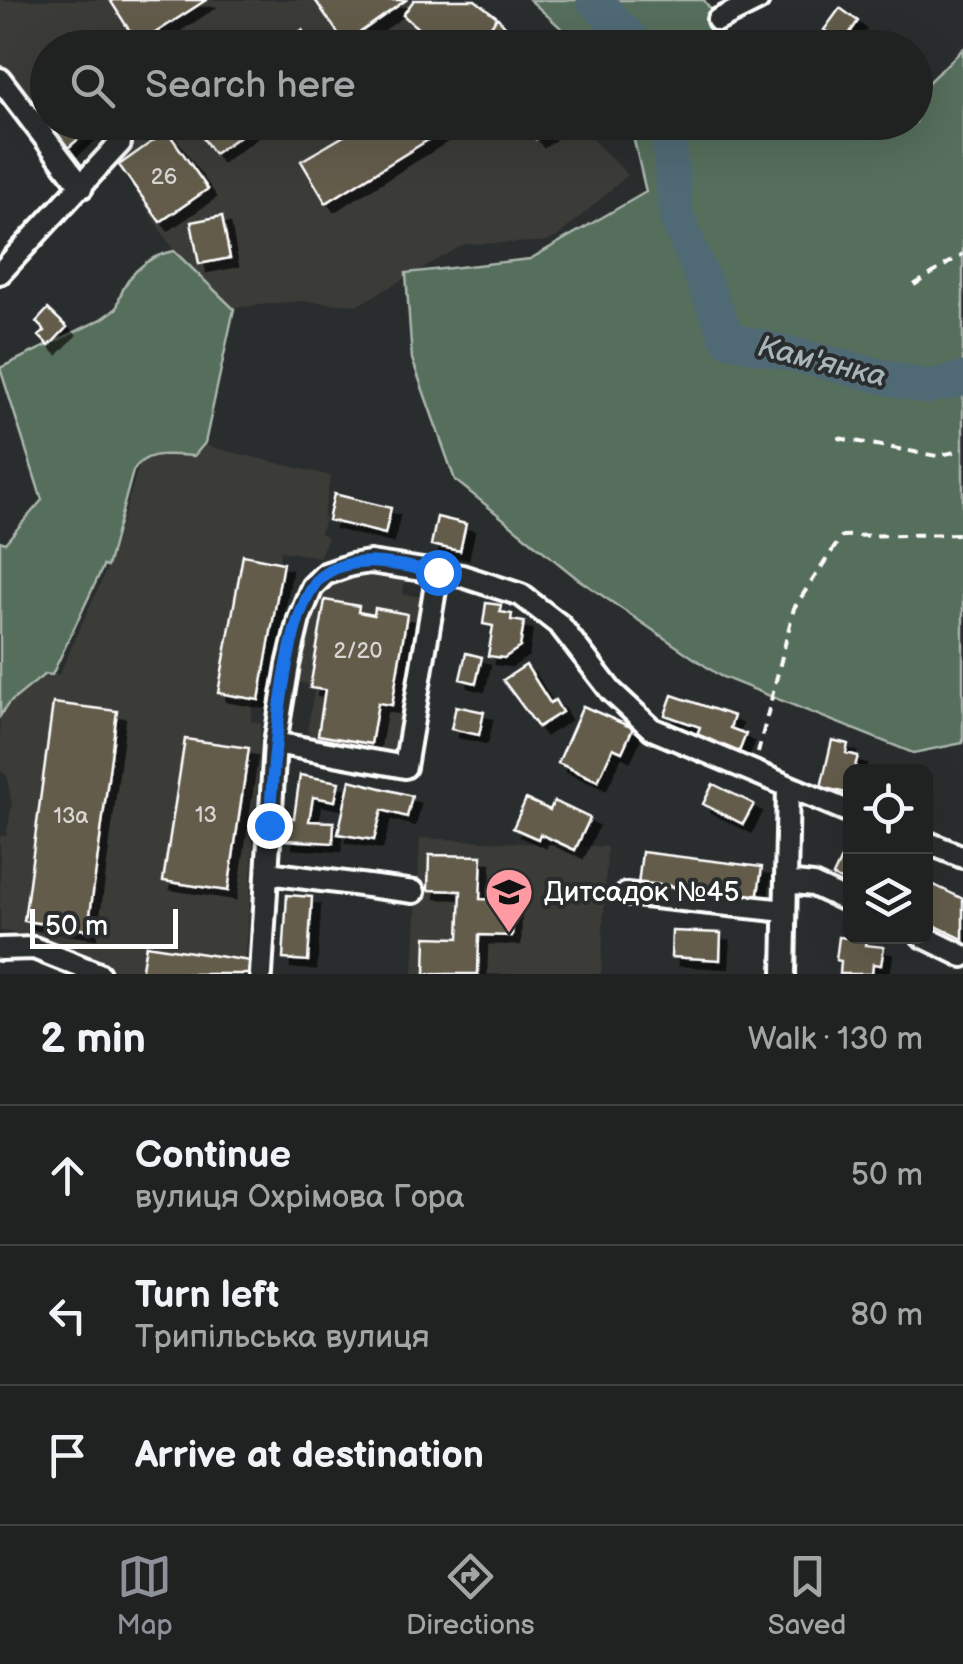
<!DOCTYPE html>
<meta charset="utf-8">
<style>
body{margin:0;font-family:"Balsamiq Sans",sans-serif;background:#282a2a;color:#f1f3f6}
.controls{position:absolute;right:30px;bottom:30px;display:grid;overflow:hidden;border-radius:15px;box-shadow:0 10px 40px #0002}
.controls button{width:90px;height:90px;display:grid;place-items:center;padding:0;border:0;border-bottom:2px solid #3d3f40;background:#202222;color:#f1f3f6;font:50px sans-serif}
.scale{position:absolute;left:30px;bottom:25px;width:148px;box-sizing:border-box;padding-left:10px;border:5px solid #fff;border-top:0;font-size:28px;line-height:35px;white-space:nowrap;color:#fff;-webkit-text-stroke:8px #2a2d2e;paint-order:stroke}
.stop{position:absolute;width:30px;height:30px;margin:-22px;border:8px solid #1a73e8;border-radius:50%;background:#fff}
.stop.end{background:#1a73e8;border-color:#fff;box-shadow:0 2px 10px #0008}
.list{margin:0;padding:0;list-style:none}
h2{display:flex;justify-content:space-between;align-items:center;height:130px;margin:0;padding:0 40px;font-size:42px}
h2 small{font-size:32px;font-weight:400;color:#a2a4a5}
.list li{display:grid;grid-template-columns:65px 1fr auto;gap:30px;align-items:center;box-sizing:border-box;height:140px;padding:0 40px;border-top:2px solid #3d3f40}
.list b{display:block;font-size:38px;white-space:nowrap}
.list p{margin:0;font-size:32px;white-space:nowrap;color:#a2a4a5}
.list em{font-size:32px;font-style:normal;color:#a2a4a5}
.icon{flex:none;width:55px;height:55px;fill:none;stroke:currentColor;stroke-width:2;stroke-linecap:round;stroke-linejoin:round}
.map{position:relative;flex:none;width:963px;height:974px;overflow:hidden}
.search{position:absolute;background:#202222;box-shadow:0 10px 40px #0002;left:30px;right:30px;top:30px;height:110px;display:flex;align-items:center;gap:25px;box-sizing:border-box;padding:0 35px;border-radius:55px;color:#a2a4a5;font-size:38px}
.sheet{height:550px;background:#202222}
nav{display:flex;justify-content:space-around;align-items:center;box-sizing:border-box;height:140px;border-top:2px solid #3d3f40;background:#202222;font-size:28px;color:#a2a4a5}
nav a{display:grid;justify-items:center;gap:5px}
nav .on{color:#8c9099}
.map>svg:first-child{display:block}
.built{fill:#3b3b37}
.green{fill:#566e5b;stroke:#aab6ad;stroke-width:2.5}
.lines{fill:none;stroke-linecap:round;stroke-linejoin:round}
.river{stroke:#4f6a74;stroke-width:35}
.building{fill:#645c4c;stroke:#fff;stroke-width:2.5;filter:url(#shadow)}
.minor-casing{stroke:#fff;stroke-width:28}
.path{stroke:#fff;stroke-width:4;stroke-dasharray:10 8;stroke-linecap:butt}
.minor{stroke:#2a2d2e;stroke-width:20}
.route{stroke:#1a73e8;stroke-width:12}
.labels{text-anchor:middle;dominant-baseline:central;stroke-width:8;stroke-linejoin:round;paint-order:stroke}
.number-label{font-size:22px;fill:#d8d6d2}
.poi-label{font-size:28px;fill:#fff;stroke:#2a2d2e;text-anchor:start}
.water-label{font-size:30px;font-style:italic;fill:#a7b4ba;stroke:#2a2d2e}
</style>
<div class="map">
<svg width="963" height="974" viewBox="0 0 963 974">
<defs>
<filter id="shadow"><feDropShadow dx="8" dy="8" stdDeviation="0" flood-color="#0009"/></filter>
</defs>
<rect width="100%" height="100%" fill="#2a2d2e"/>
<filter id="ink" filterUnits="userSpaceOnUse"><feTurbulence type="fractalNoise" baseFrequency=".01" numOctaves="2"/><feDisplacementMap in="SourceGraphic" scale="20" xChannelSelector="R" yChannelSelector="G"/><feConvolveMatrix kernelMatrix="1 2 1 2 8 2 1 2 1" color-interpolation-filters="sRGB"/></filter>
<g filter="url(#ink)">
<path class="built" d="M0 0H470L523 47 48 48V122L576 123 628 175 556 238 541 242 465 244 358 305 301 301 231 308 174 251 117 163 124 142 107 124 61 161 0 83Z
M149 432 331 476 323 517 326 518 320 533 328 538 319 557 281 551 253 701 251 721 261 724 245 974H127L95 964 28 934 0 931V836H6L12 806 7 776 0 770V717L11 702 48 672 59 675 109 564Z
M359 573 405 579 403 594 427 598 399 753 395 756 323 745 313 738 307 730 315 687 296 681 319 595 329 583Z
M420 838 607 847 601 974H413Z"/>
<path class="green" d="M530 0H704L718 20 722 47H582Z
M963 49V743L913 753 720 676 578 579 455 480 412 359 406 273 530 259 646 192 630 123 916 122V89L922 88Z
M174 251 234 309 205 443 194 456C171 455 146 449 133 471L107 567 103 566 101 571 52 675 45 674 8 704 0 716V541L5 543 42 500 0 368 102 319 117 308C122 279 145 256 174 251Z"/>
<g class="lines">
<path class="river" d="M594 0 640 48
M667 122 676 216 728 339 926 387 963 379"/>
</g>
<path class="building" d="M110 0H206L138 44Z
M315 0H406L345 43Z
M414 0H475L497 17 477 48H440L403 15Z
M840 8 858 21 843 43 824 30Z
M497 17 525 48H477Z
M302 30 314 48H277Z
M48 107V122H98L68 148 40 114Z
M192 122H260L214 154Z
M368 122H457L326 203 301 161Z
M525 122H559L536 139Z
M167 131 208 189 160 222 119 165Z
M222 216 230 258 199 264 191 222Z
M48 309 67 327 49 346 39 336 45 331 36 322Z
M334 494 391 508 385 534 328 520Z
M437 517 466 524 460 551 431 545Z
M243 555 283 563 259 700 218 693Z
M325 600 359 606 358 612 374 615 375 608 407 614 392 705 378 703 371 744 318 735 325 690 310 688Z
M486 603 501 605 500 612 512 614 511 620 524 622 520 647 504 658 488 656 493 626 483 624Z
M466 653 482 657 476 683 460 679Z
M526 665 550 703 555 700 562 712 538 727 503 680Z
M672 695 734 716 730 728 746 734 739 752 696 737 700 727 665 715Z
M53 703 117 711 88 930 24 921Z
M456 706 484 712 479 735 451 729Z
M583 706 633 728 622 752 613 748 598 781 558 763Z
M185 739 249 748 228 891 163 881Z
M832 740 848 744 846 753 858 756 854 770 861 772H850V794L821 787Z
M300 775 339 782 335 801 313 797 309 821 334 822 333 843 285 840 288 817 294 818Z
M350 780 412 796 407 817 382 810 374 840 338 834Z
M713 784 754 804 743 824 703 804Z
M526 799 550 810 554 801 590 818 575 850 540 834 538 839 513 828Z
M848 844 850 846V885L833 876Z
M642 852 762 867 757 900 638 885Z
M429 855 482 856 480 899 513 900 512 936 479 935 478 974H425L426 937 459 938 461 891 428 890Z
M926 881 963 899V939L926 921Z
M287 895 312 897 308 961 283 959Z
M672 931 721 933 720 960 671 957Z
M839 937 866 940 865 945 884 947 881 965 873 964 872 974H840L841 961 836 960Z
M146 945 250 961 248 974H141Z"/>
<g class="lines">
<g class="minor-casing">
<path id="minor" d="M718 20 758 0
M0 79 82 187
M0 273 120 143
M275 743 405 767 438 572
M926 842 963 857
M268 873 414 892
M786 882 813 885 850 902
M626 894 785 911
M922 936 963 956
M0 949 34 948 99 974
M261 974 275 743 288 665 299 619 312 587 325 574 351 565 370 562 462 576 521 595 560 625 611 691 652 729 850 812
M784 974 788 787"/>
</g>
<path class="path" d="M914 285 963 254
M838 438 937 456 963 450
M758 753 794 608 842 536 963 534"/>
<use href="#minor" class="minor"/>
</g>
</g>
<g class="lines" filter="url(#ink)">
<path class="route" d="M269 825C273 773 282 603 325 574 357 552 404 567 438 572"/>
</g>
<defs>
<g id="school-pin" transform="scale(2.5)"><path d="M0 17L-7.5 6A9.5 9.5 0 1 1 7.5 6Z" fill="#ff9aa2" stroke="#2a2d2e"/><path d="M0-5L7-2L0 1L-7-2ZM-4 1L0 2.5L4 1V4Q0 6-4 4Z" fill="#111"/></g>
</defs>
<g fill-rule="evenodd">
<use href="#school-pin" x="509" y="892"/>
</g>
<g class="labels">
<g class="number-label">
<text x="164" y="177">26</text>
<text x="358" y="651">2/20</text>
<text x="206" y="815">13</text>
<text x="71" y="816">13а</text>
</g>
<g class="poi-label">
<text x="544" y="892">Дитсадок №45</text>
</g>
<g class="water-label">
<text transform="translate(822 362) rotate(14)">Кам'янка</text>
</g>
</g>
</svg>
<div class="controls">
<button><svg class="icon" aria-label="locate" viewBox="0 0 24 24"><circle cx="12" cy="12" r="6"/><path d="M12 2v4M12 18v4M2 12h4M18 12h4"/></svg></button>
<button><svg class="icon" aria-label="layers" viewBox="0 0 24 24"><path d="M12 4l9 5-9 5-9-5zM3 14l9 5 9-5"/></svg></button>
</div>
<div class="scale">50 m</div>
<div class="stop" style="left:438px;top:572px"></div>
<div class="stop end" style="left:269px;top:825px"></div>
<div class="search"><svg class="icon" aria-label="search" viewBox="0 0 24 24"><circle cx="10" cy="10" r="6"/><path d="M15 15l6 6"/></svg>Search here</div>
</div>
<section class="sheet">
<h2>2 min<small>Walk · 130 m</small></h2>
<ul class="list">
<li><svg class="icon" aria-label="ahead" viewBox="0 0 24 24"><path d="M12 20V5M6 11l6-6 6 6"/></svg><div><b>Continue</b><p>вулиця Охрімова Гора</p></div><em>50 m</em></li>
<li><svg class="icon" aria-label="left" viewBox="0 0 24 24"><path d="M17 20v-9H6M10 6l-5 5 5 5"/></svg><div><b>Turn left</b><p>Трипільська вулиця</p></div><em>80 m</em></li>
<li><svg class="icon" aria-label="arrive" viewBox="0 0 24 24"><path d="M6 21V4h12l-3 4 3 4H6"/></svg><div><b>Arrive at destination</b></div></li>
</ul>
</section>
<nav>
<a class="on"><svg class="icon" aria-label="map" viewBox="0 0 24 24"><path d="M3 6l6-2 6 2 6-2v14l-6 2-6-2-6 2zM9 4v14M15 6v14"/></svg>Map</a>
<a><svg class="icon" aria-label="directions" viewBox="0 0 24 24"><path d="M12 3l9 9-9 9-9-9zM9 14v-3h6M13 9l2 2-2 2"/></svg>Directions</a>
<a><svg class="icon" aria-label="saved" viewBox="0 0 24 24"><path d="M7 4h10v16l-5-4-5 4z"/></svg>Saved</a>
</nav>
